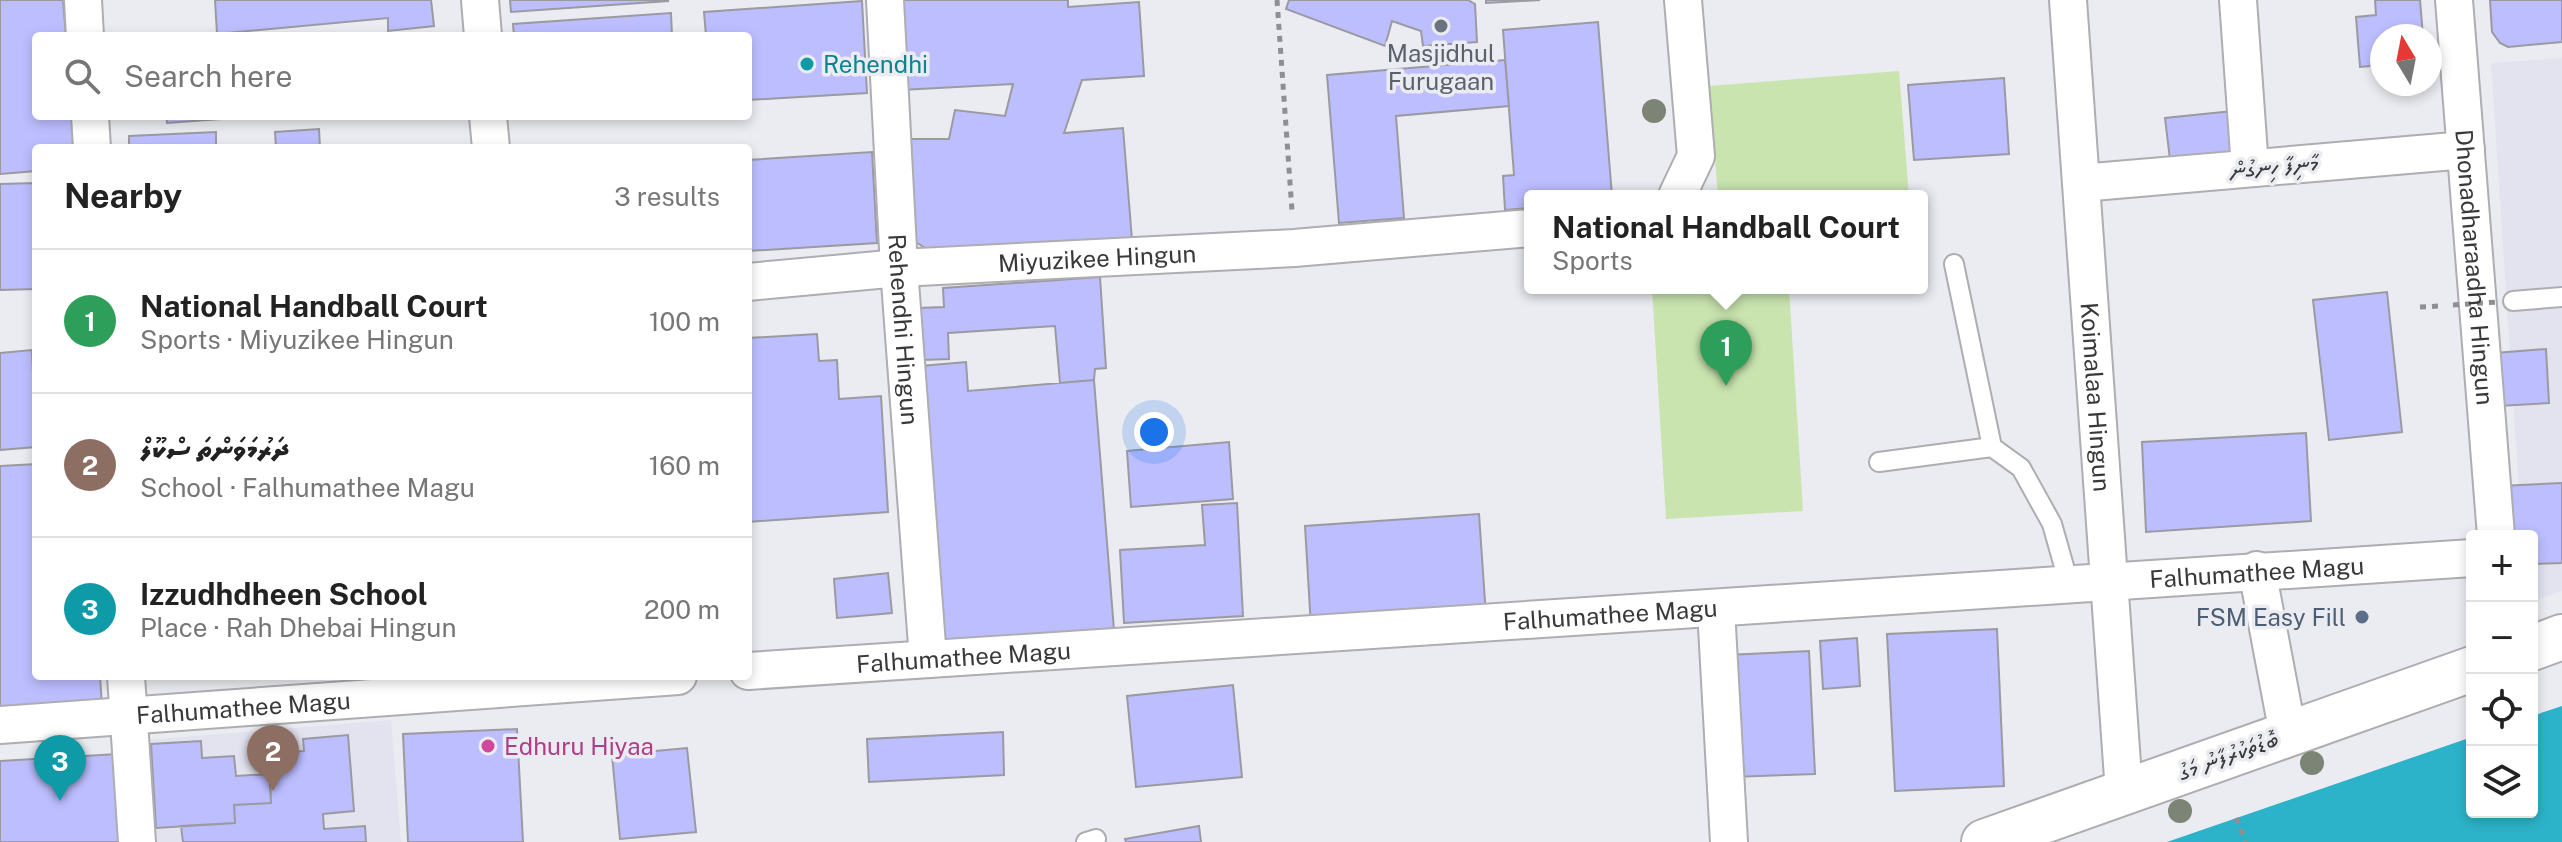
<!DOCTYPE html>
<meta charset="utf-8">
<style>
body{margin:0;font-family:"Public Sans","Noto Sans Thaana",sans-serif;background:#f2f2f2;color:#222}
.controls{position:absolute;right:24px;bottom:24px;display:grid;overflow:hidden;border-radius:8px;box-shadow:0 4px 12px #0003}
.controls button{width:72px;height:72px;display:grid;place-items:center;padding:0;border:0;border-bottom:2px solid #e0e0e0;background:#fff;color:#222;font:40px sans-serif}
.compass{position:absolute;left:2370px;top:24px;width:72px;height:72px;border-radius:50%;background:#fff;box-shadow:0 4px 12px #0003;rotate:350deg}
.you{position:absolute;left:1154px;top:432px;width:28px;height:28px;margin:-20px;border:6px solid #fff;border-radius:50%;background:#1a73e8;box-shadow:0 0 0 12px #1a73e833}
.badge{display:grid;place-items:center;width:52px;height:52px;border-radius:50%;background:#7534a8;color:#fff;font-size:26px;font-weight:700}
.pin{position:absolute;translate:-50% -66px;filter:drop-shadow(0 2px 4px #0008)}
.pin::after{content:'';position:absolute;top:42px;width:28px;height:24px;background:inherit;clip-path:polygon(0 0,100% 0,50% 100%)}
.popup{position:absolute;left:1524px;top:190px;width:404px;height:104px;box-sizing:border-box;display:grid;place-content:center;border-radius:8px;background:#fff;filter:drop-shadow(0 2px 6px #0005);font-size:26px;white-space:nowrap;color:#767676}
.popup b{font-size:30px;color:#222}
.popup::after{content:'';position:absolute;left:50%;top:100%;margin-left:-16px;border:16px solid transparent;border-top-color:#fff}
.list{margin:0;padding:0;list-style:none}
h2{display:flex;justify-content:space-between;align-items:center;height:104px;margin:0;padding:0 32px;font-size:34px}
h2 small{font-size:26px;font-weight:400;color:#767676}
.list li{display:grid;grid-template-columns:52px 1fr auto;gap:24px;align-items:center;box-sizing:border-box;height:144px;padding:0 32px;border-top:2px solid #e0e0e0}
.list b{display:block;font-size:30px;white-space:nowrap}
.list p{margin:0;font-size:26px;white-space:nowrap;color:#767676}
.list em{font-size:26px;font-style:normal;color:#767676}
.icon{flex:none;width:44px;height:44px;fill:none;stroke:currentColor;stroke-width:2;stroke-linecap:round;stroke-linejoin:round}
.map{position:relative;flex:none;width:2562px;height:842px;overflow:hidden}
.search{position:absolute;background:#fff;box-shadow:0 4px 12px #0003;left:32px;top:32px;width:720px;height:88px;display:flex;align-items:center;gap:20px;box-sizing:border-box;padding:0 28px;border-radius:8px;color:#767676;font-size:30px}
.panel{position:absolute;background:#fff;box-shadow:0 4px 12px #0003;left:32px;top:144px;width:720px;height:536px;border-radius:8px}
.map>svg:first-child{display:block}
.built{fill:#e3e3f0}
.green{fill:#c9e4af}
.water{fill:#2cb3c9}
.building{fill:#bdbeff;stroke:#9a9aa0;stroke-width:2}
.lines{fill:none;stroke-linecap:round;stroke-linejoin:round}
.service-casing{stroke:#adadb2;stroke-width:22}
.minor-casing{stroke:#adadb2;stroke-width:40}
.primary-casing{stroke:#adadb2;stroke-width:48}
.path{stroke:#8f8f93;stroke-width:5;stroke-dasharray:6 6;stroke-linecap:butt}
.service{stroke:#fff;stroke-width:18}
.minor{stroke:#fff;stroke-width:36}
.primary{stroke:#fff;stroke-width:44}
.path-bridge{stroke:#8f8f93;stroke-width:5;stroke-dasharray:6 6;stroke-linecap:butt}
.tree{fill:#7c8575}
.worship-dot{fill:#6b7280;stroke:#ebecf1;stroke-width:3}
.culture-dot{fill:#0f9aa8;stroke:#ebecf1;stroke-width:3}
.service-dot{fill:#5c6f8a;stroke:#ebecf1;stroke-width:3}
.hotel-dot{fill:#d1479c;stroke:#ebecf1;stroke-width:3}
.labels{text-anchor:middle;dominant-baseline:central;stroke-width:7;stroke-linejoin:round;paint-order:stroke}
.worship-label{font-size:24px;fill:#5b616d;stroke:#ebecf1}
.culture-label{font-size:24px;fill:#0d838f;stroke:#ebecf1;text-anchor:start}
.street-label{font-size:24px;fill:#39393b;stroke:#ebecf1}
.service-label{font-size:24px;fill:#4e5e75;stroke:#ebecf1;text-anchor:end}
.hotel-label{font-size:24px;fill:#b23c85;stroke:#ebecf1;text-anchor:start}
</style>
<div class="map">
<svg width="2562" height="842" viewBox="0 0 2562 842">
<rect width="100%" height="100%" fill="#ebecf1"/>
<path class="built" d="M2562 58V591L2532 602V536H2522L2491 63Z
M391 720 401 842H154L145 740Z"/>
<path class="green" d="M1899 71 1909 196H1718L1709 86Z
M1652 288H1789L1803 511 1666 519Z"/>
<path class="water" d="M2562 706V842H2167L2472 737V812H2532V716Z"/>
<path class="building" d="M0 0H63L66 36H36V116H72L75 148H36V171L0 174Z
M215 0H431L434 26 388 31V18L217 34Z
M510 0H668V1L511 12Z
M886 0H1068V7L1139 2 1144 76 1082 80 1064 133 1123 128 1132 240 938 256 914 241 905 139H949L955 110 1005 116 1013 84 901 90Z
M1289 0H1468L1475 4 1477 42 1423 46 1421 31 1392 21 1385 46 1286 9Z
M1486 0H1540L1486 3Z
M2375 0H2420L2423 36H2382V65L2360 67 2356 17 2376 15Z
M2490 0H2562V42L2508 47 2500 43 2492 32Z
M862 1 867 93 748 100V36H706L704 12Z
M671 13 672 36H514L513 24Z
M1598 22 1612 196H1530V208L1505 210 1503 176 1514 175 1503 30Z
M1505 60 1509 106 1396 116 1404 218 1339 223 1327 75Z
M2004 78 2009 154 1914 160 1908 85Z
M2242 110 2239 161 2171 168 2165 118Z
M166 116H263L167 123Z
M319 129 320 148H276L275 132Z
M216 132V148H129V136Z
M872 152 877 243 748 251V160Z
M36 183V289L0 290V184Z
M1100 277 1106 368 1095 369 1094 380 1060 383 1055 326 948 333 949 359 922 360 918 308 944 307 943 288Z
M2387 292 2402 432 2329 440 2313 300Z
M817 334 819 361 837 360 839 399 881 396 888 512 748 522V338Z
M2546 349 2549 403 2499 406 2495 353Z
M32 350 36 447 0 450V353Z
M966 362 968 391 1094 380 1114 630 943 645 921 366Z
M2306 433 2311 521 2146 532 2142 442Z
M1229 442 1233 499 1131 507 1127 451Z
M36 464V676H100L102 706 0 712V466Z
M2562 483V563L2532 564V536H2503L2501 486Z
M1237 503 1243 616 1124 623 1120 550 1205 545 1202 505Z
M1479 514 1486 616 1311 627 1305 526Z
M888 573 892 613 837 618 834 579Z
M1997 629 2004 786 1895 791 1887 634Z
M1857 638 1860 686 1823 689 1820 641Z
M1809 651 1815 774 1732 777 1727 655Z
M1233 685 1242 777 1136 787 1127 696Z
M517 729 523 842H408L403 734Z
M1003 732 1004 775 869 782 867 739Z
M348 735 354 811 323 814 324 829 365 826 366 842H183L181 826 235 823 234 805 271 803 268 753 304 751 303 739Z
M201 741 202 758 234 756 236 776 270 774 271 803 234 805 235 823 156 828 151 744Z
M687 748 696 832 620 839 612 755Z
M117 754 123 842H0V761Z
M1199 826 1201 842H1126L1125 839Z"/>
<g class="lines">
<g class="service-casing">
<path id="service" d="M1954 264 1992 447 2021 468 2052 524 2069 584
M2513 301 2562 297
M1879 462 1992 447
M1086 842 1096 839"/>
</g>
<g class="minor-casing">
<g id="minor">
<path d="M83 0 85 36"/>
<path d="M480 0 483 36"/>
<path id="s1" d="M885 0 899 268 928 659"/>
<path id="s2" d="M2068 0 2124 792"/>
<path d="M2238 0 2250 168"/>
<path id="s3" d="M2454 0 2496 536"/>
<path d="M90 116 92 148"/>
<path d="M488 116 491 148"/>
<path d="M2081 183 2466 150"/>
<path d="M1677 196 1696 156 1683 0"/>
<path id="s4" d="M748 282 899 268 1294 248 1530 228"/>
<path d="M2257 570 2288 734"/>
<path d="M1716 609 1729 842"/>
<path id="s5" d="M748 671 2472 558"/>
<path d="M126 676 137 842"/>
<path id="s6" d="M0 725 678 676"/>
</g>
</g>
<g class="primary-casing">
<path id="primary" d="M2532 648 2562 637
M1984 842 2472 669"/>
</g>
<path class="path" d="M1277 0 1292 211
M2420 307 2440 306
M2236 818 2246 842"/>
<use href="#service" class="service"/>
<use href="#minor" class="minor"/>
<use href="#primary" class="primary"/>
<path class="path-bridge" d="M2453 305 2497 302"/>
</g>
<g class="tree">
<circle cx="1654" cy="111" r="12"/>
<circle cx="2312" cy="763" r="12"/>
<circle cx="2180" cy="811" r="12"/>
</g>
<circle class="worship-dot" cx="1441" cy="26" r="8"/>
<circle class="culture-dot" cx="807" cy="64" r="8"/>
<circle class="service-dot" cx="2362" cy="617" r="8"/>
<circle class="hotel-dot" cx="488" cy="746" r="8"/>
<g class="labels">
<g class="worship-label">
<text x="1441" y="53">Masjidhul<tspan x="1441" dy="28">Furugaan</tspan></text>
</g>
<g class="culture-label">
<text x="823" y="64">Rehendhi</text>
</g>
<g class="street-label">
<text transform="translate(2274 166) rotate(-5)">މާނިފާ ހިނގުން</text>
<text stroke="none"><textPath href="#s4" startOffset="350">Miyuzikee Hingun</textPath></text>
<text stroke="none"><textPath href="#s3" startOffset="268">Dhonadharaadha Hingun</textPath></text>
<text stroke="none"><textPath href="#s1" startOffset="330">Rehendhi Hingun</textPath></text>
<text stroke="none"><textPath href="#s2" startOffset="398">Koimalaa Hingun</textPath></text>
<text stroke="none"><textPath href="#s5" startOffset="1512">Falhumathee Magu</textPath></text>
<text stroke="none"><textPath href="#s5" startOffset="864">Falhumathee Magu</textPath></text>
<text stroke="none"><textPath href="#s5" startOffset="216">Falhumathee Magu</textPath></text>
<text stroke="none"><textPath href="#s6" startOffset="244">Falhumathee Magu</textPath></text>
<text transform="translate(2228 755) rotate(-20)">ބޮޑުތަކުރުފާނު މަގު</text>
</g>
<g class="service-label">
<text x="2346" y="617">FSM Easy Fill</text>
</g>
<g class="hotel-label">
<text x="504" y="746">Edhuru Hiyaa</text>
</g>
</g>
</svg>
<div class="controls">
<button>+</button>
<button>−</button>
<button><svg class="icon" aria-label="locate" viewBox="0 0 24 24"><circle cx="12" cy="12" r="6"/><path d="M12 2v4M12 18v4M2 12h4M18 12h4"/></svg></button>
<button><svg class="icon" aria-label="layers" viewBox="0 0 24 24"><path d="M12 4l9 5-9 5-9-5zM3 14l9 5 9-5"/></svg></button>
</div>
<svg class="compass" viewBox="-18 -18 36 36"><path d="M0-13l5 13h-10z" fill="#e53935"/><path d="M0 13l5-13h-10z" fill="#767676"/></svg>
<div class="you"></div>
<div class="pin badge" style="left:1726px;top:386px;background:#2e9e5b">1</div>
<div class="popup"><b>National Handball Court</b>Sports</div>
<div class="pin badge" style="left:273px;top:791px;background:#8d6e63">2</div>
<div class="pin badge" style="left:60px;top:801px;background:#0f9aa8">3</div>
<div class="search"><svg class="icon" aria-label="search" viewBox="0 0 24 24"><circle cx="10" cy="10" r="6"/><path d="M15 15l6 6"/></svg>Search here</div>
<section class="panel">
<h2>Nearby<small>3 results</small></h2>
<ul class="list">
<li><span class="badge" style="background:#2e9e5b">1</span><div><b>National Handball Court</b><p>Sports · Miyuzikee Hingun</p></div><em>100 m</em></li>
<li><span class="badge" style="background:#8d6e63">2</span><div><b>ދަރުމަވަންތަ ސްކޫލް</b><p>School · Falhumathee Magu</p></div><em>160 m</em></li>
<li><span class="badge" style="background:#0f9aa8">3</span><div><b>Izzudhdheen School</b><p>Place · Rah Dhebai Hingun</p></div><em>200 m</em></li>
</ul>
</section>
</div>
